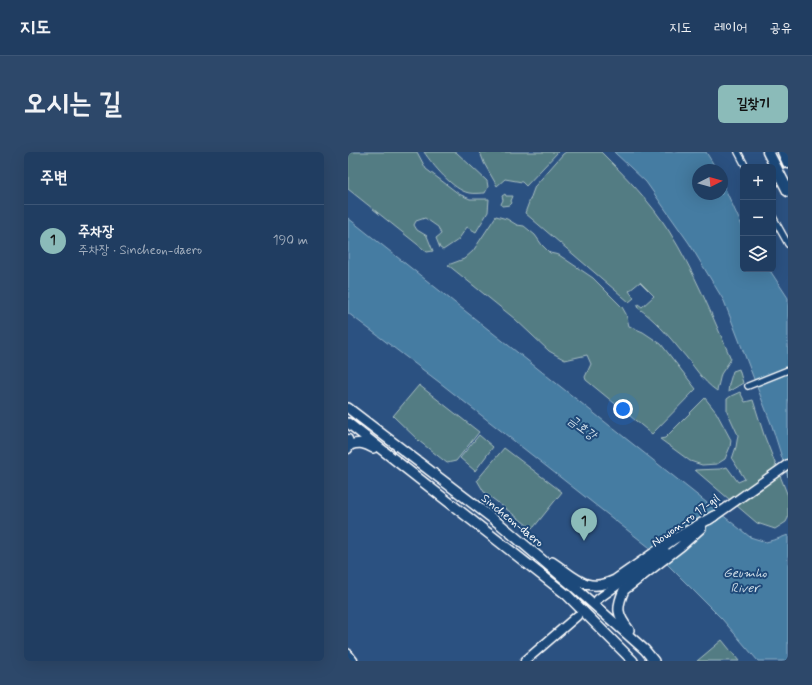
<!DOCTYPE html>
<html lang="ko">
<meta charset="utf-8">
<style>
body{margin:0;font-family:Mynerve,"Poor Story",sans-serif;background:#2d486a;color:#f1f3f6}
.controls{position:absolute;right:12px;top:12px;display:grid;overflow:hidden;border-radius:6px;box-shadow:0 4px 16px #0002}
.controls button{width:36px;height:36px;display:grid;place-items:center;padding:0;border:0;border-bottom:1px solid #3d5676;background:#203d61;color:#f1f3f6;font:20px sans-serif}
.compass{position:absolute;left:344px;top:12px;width:36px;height:36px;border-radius:50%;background:#203d61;box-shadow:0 4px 16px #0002;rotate:84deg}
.you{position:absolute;left:275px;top:257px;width:14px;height:14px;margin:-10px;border:3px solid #fff;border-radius:50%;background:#1a73e8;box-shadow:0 0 0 6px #1a73e833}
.badge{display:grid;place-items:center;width:26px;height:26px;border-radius:50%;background:#8bbbb9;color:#111;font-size:13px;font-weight:700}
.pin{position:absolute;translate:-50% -33px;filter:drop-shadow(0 1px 2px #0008)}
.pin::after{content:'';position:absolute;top:21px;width:14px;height:12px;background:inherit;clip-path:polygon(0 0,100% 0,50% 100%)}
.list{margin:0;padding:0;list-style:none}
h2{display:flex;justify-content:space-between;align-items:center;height:52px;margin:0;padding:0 16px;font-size:17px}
h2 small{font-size:13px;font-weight:400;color:#a2aebd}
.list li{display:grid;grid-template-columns:26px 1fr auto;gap:12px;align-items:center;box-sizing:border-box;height:72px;padding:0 16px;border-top:1px solid #3d5676}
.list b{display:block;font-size:15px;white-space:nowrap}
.list p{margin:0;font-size:13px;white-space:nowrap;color:#a2aebd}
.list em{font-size:13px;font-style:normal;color:#a2aebd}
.icon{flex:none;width:22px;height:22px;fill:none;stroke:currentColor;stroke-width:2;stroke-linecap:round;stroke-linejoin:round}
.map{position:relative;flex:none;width:440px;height:509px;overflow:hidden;border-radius:6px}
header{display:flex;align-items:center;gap:24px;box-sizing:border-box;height:56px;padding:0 20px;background:#203d61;border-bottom:1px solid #3d5676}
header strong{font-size:19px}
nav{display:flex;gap:22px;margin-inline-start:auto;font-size:14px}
.intro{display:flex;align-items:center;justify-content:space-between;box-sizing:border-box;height:96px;padding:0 24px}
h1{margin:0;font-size:28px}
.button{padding:10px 18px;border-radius:6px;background:#8bbbb9;color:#111;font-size:14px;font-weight:700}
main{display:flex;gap:24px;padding:0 24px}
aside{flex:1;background:#203d61;border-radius:6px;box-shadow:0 4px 16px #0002}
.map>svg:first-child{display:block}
.green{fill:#527c83;stroke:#a8bec1}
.water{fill:#457ba2;stroke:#8fb0c7}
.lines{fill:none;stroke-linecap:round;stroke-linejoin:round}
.minor-casing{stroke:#fff;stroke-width:8}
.tertiary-casing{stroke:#fff;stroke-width:10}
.secondary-casing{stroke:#fff;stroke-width:11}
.trunk-casing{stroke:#fff;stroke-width:12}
.motorway-casing{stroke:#fff;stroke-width:13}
.minor{stroke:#1f4a7a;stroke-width:5.5}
.tertiary{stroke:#1f4a7a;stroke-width:7}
.secondary{stroke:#1f4a7a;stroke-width:8}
.trunk{stroke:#1f4a7a;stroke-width:9}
.motorway{stroke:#1f4a7a;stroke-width:10}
.labels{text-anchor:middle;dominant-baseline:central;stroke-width:4;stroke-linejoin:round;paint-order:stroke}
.street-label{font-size:12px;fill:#fff;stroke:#1f4a7a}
.water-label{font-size:13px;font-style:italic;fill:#d0dee8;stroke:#1f4a7a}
</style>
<header>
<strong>지도</strong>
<nav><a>지도</a><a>레이어</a><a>공유</a></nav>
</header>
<div class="intro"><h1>오시는 길</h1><a class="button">길찾기</a></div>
<main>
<aside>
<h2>주변<small></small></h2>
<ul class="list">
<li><span class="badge">1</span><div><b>주차장</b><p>주차장 · Sincheon-daero</p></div><em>190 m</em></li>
</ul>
</aside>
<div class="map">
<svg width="440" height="509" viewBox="0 0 440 509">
<rect width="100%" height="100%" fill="#2b5181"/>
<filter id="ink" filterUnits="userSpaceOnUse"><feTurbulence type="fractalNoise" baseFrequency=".025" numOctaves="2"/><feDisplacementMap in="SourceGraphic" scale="8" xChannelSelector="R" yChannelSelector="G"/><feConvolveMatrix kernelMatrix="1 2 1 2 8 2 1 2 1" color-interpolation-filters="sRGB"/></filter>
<g filter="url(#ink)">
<path class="green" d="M0 0H69L78 17 111 42 122 47H141L140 60 128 80 119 75 110 88 95 98 92 96 88 86 93 82 90 75 77 66 68 69 66 73 69 78 79 84 85 99 79 100 0 37Z
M76 0H108L139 29 140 35 137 41C132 41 126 42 121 41 105 38 85 13 76 0Z
M132 0H210L178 34 174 30 157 27 149 34 136 11Z
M218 0H253C278 25 302 49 321 79 346 119 364 163 383 207L373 222 369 239C354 229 345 212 333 199 320 183 306 167 289 155L290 152 294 155 306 144 292 130 281 139 286 146 281 150 177 61 187 34 215 2Z
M157 42 158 44H165L163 49 164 51 162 53 154 54 153 52 155 48 154 44Z
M148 64 159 67 169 73 176 74 187 83 194 93 202 101 211 103 245 126 274 155 278 162 281 174 295 180 313 192 348 237 304 282 238 228 237 225 243 212 239 203 217 208 201 199 167 167 100 113 116 107 125 99Z
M391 217 395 231 380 240 381 232 385 219Z
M71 233 131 280 108 309 99 311 71 289 45 264Z
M392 240 397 250 405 248 416 283 440 344V366L438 370 427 377 409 371 347 318 372 317 379 315 390 330 397 327 384 307 388 295 390 283 379 259V247L383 244Z
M357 246 368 260 383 288 382 295 377 307 369 312 354 313 342 309 312 287 317 286Z
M131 283 145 295 127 319 112 306Z
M156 296 214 340 186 375 183 376 136 340 129 328Z
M374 488 391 509H349Z"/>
<path class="water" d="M266 0H358L369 18H350V42H374V30L395 76V117H421L440 146V325L424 274 376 149 341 91 298 30Z
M0 66 402 385 418 390 429 387 440 383V509H410L374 467 306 399 91 230 0 161Z"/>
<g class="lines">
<g class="minor-casing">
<path id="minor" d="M390 0 398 15
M425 65 440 92
M400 234 440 218"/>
</g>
<g class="tertiary-casing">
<path id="tertiary" d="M0 501 6 509"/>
</g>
<g class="secondary-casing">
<path id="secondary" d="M0 287 2 293 0 297
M361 368 440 312
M250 447 317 399
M177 509 229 464"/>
</g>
<g class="trunk-casing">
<path id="trunk" d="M0 256 153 373 225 434 297 498 306 509
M0 271 219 443 285 509
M2 293C12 290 17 291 25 296
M204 410C227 425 238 442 267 428L326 387 366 364
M281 478C269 463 268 456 276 438L333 394 353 376"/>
</g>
<g class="motorway-casing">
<path id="motorway" d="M420 0 440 39
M435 0 440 11"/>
</g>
<use href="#minor" class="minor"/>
<use href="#tertiary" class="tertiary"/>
<use href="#secondary" class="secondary"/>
<use href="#trunk" class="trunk"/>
<use href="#motorway" class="motorway"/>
</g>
</g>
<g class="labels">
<g class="street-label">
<text transform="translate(164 369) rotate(39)">Sincheon-daero</text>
<text transform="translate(338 369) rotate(-36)">Nowon-ro 17-gil</text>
</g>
<g class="water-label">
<text transform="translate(234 276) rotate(37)">금호강</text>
<text x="397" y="421">Geumho<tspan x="397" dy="15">River</tspan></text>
</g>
</g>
</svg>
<div class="controls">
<button>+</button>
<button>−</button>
<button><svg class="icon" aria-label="layers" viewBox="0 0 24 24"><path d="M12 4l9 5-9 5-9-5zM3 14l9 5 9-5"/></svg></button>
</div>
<svg class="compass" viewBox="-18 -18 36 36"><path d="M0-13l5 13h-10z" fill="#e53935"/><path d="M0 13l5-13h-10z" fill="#a2aebd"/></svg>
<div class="you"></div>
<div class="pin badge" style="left:236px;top:389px">1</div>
</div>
</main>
